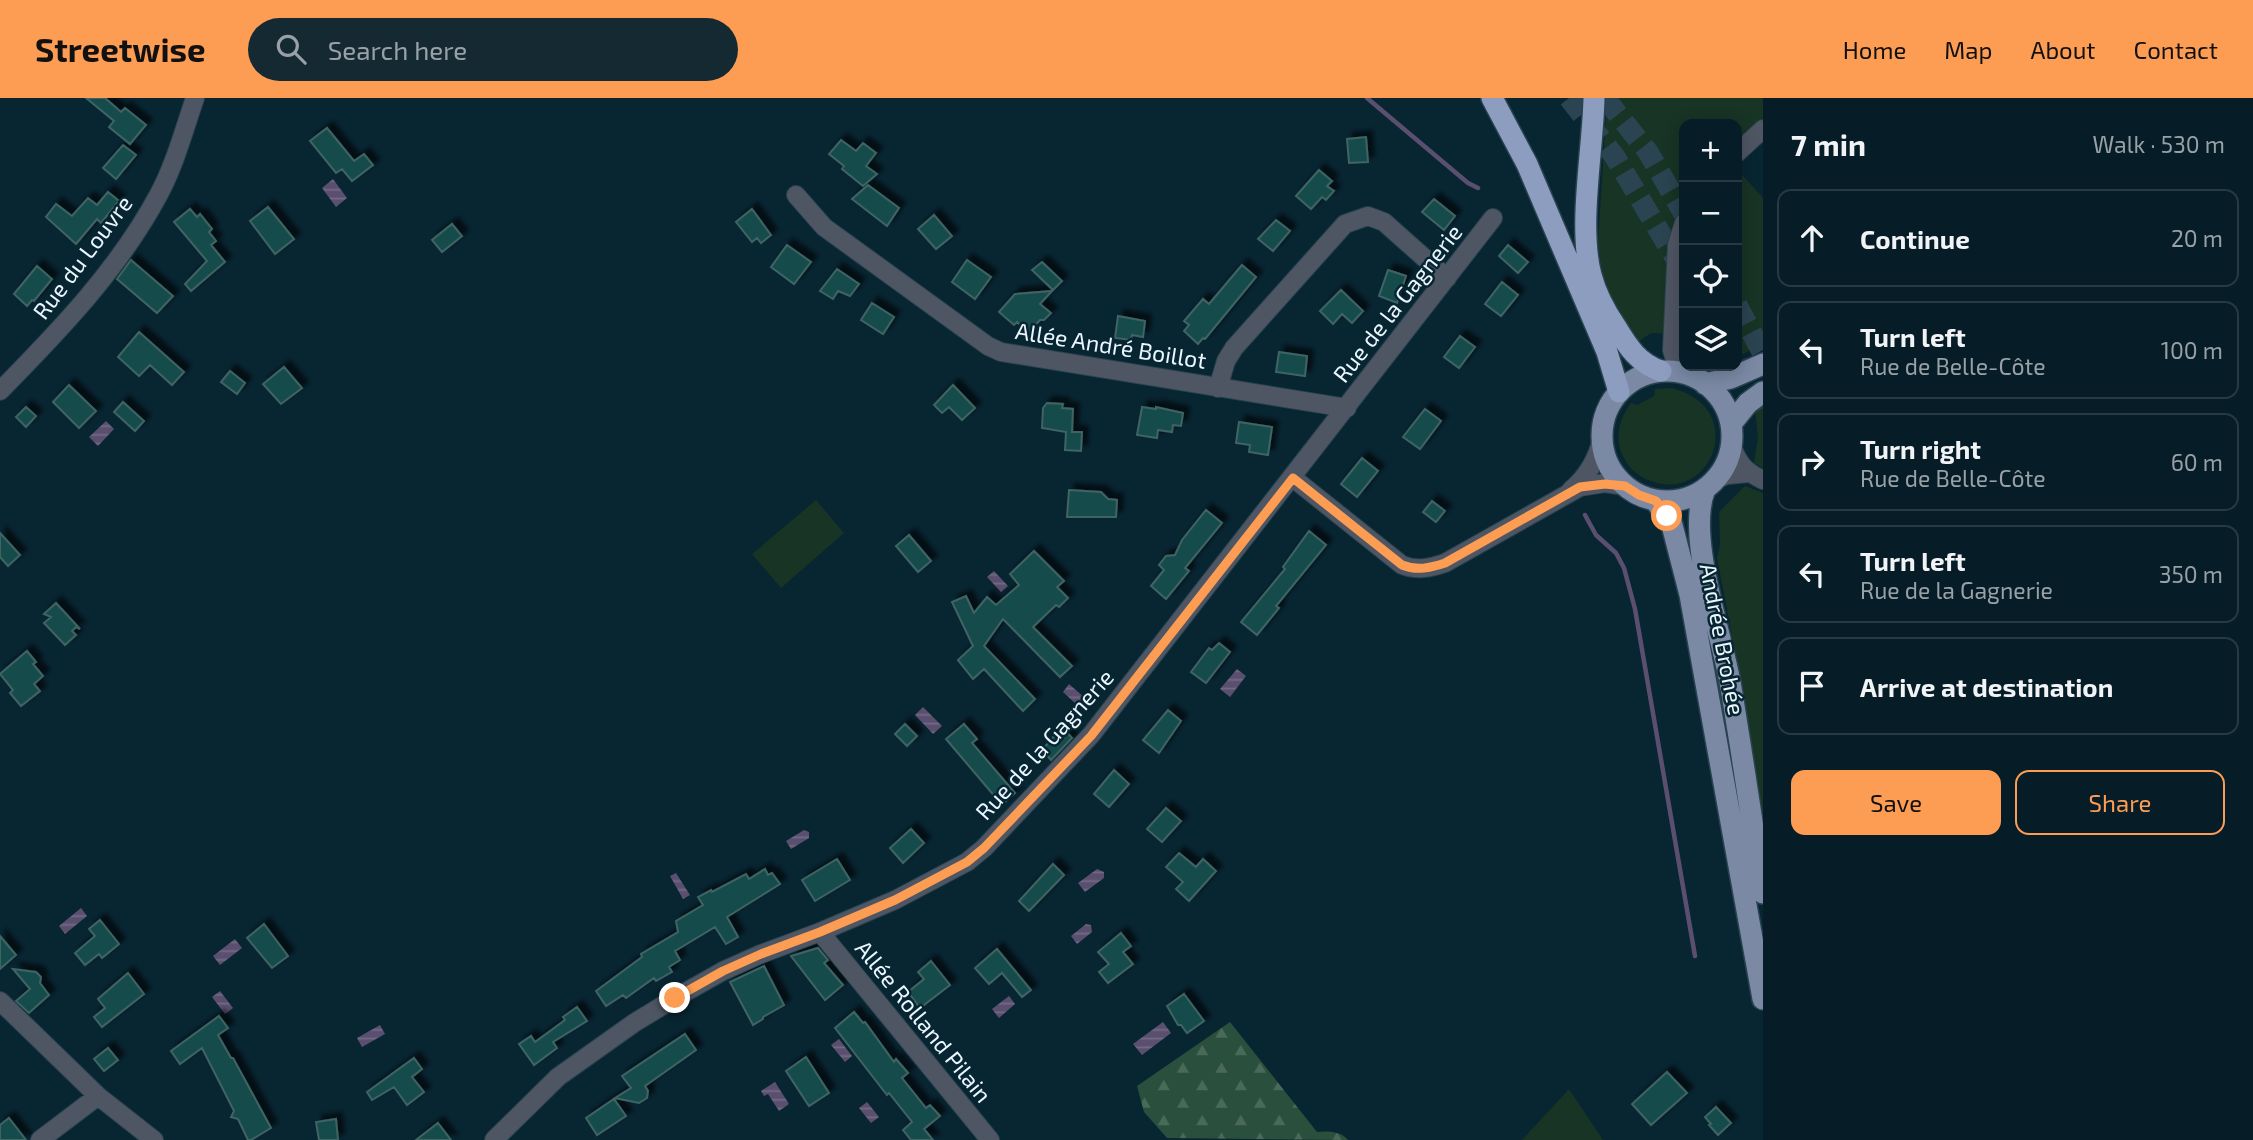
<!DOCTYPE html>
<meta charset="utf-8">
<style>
body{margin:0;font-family:"Exo 2",sans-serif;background:#142932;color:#f1f3f6}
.controls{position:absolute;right:21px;top:21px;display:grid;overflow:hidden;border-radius:14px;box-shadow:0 4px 18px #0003}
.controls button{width:63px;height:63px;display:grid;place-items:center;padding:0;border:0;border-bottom:2px solid #273a43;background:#061c26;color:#f1f3f6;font:35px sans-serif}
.stop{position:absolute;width:21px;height:21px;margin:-16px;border:5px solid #fd9d54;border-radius:50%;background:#fff}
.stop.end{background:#fd9d54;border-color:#fff;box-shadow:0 2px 7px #0008}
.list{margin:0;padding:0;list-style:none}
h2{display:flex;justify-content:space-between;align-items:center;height:91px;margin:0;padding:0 28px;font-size:30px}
h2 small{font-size:23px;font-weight:400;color:#98a1a7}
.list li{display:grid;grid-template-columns:46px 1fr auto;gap:21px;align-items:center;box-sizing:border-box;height:98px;margin:0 14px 14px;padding:0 14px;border:2px solid #273a43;border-radius:14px}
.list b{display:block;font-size:26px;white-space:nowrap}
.list p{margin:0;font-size:23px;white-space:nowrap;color:#98a1a7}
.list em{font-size:23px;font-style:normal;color:#98a1a7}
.actions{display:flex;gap:14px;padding:21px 28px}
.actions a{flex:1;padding:16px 0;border:2px solid #fd9d54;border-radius:14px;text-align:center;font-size:24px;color:#fd9d54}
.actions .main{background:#fd9d54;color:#111}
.icon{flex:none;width:38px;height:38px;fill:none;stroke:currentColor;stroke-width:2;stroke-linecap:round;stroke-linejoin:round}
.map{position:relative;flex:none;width:1763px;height:1042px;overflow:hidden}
header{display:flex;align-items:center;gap:42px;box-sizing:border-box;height:98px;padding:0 35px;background:#fd9d54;color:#111}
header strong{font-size:33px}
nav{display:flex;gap:38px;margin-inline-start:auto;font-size:24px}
.search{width:490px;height:63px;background:#142932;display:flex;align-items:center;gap:18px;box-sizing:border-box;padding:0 24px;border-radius:38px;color:#98a1a7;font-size:26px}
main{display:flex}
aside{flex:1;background:#061c26}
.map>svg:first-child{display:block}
.green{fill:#173425}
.forest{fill:url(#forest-firs)}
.water{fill:url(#water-rules)}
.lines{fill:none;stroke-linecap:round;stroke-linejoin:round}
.stream{stroke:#5b4f70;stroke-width:4.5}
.building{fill:#184c4c;stroke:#3f6363;stroke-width:2;filter:url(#shadow)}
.highway-tunnel{stroke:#2a4451;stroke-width:21;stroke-dasharray:21 10;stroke-linecap:butt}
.street-casing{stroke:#28424f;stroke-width:20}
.primary-casing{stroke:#28424f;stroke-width:24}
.highway-casing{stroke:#28424f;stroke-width:24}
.street{stroke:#4f5663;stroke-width:18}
.primary{stroke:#7b89a5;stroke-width:21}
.highway{stroke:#8d9dbf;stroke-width:21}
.route{stroke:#fd9d54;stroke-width:9}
.labels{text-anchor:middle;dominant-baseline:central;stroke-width:5;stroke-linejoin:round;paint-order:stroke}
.street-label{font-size:23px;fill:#eaf7fe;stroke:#082532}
</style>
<header>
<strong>Streetwise</strong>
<div class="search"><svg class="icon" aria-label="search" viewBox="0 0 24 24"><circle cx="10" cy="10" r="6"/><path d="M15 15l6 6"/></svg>Search here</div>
<nav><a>Home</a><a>Map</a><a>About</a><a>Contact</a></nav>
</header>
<main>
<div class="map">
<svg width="1763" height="1042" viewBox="0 0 1763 1042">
<defs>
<pattern id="forest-firs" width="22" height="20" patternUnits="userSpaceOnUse" patternTransform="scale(1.75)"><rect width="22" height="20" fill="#2a4f3c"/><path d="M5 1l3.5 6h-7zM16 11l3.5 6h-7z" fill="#496959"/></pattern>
<pattern id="water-rules" width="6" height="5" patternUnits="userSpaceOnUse" patternTransform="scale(1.75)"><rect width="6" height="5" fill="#5b4f70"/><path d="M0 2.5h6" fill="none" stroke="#736985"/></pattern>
<filter id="shadow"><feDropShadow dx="6" dy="-6" stdDeviation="2" flood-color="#0009"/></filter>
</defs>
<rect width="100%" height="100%" fill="#082532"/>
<path class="green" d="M1607 0H1763V20L1737 47V26H1684V112L1678 123 1667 237C1652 233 1649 235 1638 245L1614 206 1602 175 1598 146Z
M1737 71 1763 100V246L1737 259Z
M1671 290C1751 309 1711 409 1648 382 1636 377 1627 368 1622 356 1614 339 1620 319 1631 305L1637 307 1654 298 1655 291Z
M1763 304V370L1754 365 1758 340 1755 312Z
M1745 388 1763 395V739L1737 563 1717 460 1720 446 1719 414Z
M816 402 844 435 781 490 752 456Z
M1569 991 1603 1042H1522Z"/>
<path class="forest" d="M1230 924 1317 1034C1327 1033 1341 1033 1348 1042L1167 1040 1144 1014 1137 988Z"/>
<path class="water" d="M333 81 347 100 336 109 322 90Z
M106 323 114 331 98 348 89 339Z
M994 473 1008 488 1001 494 987 479Z
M1237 571 1246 578 1230 599 1220 591Z
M1069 586 1085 600 1078 608 1063 594Z
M923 609 942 628 933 636 915 617Z
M804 732 809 734V740L791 751 786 743Z
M1097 771 1104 774V780L1085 794 1078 785Z
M676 775 690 797 683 801 670 778Z
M81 810 87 818 65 836 59 828Z
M1086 826 1091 827 1092 834 1077 846 1071 838Z
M235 841 242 850 220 867 213 858Z
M220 893 233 910 225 916 212 899Z
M1009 898 1015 906 999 920 992 911Z
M1163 924 1171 935 1142 957 1133 946Z
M380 927 385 936 362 949 357 940Z
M839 941 852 958 845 964 831 947Z
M775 984 789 1006 779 1013 768 996 764 998 761 993Z
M867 1004 879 1019 871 1025 859 1010Z"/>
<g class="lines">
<path class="stream" d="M1367 0 1468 85 1478 90
M1585 417 1596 437 1616 455 1624 470 1635 511 1695 858"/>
</g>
<path class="building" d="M86 0H105L121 14 125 10 146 27 130 46 109 29 114 23Z
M327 30 354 63 364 56 373 67 352 83 342 71 336 75 310 43Z
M1366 39 1368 64 1349 65 1347 41Z
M841 42 856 53 863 45 876 55 866 68 877 76 863 88 842 71 844 68 829 56Z
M123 47 136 57 116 81 103 70Z
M1319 72 1332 83 1327 88 1334 93 1326 102 1322 99 1311 111 1296 98Z
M868 87 899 110 887 128 852 101Z
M108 94 119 103 101 125 97 121 76 146 46 119 56 106 72 118 88 100 97 107Z
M1434 101 1455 118 1444 132 1422 114Z
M268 109 294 141 275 156 250 123Z
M190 111 197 119 200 116 212 131 209 134 216 143 211 147 225 164 191 193 185 186 207 163 174 124Z
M752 111 771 137 761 145 757 140 752 144 736 124Z
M934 117 952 138 936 151 918 131Z
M1276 122 1290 133 1273 153 1258 141Z
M452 126 462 138 442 154 432 142Z
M787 147 811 164 794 186 771 169Z
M1508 147 1528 164 1518 175 1499 158Z
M131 162 173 198 157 215 117 181Z
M967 162 991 179 975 201 952 184Z
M1042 164 1062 183 1053 192 1032 172Z
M1242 167 1256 179 1205 241 1203 240 1198 246 1184 233 1189 227 1184 223 1203 201 1209 206Z
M37 168 52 181 34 203 32 202 27 208 14 196Z
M837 171 859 186 850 198 838 193 833 201 820 193Z
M1388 172 1406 178 1397 205 1379 198Z
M1502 184 1518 197 1501 218 1485 206Z
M1341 192 1363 213 1352 225 1342 216 1333 226 1320 213Z
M1052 193 1040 206 1051 215 1044 222H1040L1028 235 1017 224 1014 227 999 214 1015 196Z
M872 205 894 219 883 236 861 222Z
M1118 218 1145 223 1143 239 1132 237 1131 242 1115 240Z
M139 234 184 274 172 287 150 267 139 278 118 259Z
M1460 238 1475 249 1459 270 1444 259Z
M1279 254 1307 258 1305 278 1276 274Z
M284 269 302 290 281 306 263 286Z
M230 273 245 285 237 296 221 284Z
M69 287 96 313 79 330 53 304Z
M953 287 975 310 962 322 949 309 942 315 934 307Z
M123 304 144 323 135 333 114 314Z
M1047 305 1063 306 1062 310 1073 311 1072 334H1082L1081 353 1065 352 1066 334 1042 330 1043 310Z
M26 309 36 318 26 329 16 319Z
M1142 309 1156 311V309L1183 315 1181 328 1173 327 1172 334 1158 332 1157 340 1137 337Z
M1425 311 1441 323 1420 351 1403 339Z
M1239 324 1272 329 1268 357 1249 354 1250 347 1236 345Z
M1362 360 1378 373 1357 399 1341 386Z
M1069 392 1101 394 1108 401 1117 402 1116 419H1067Z
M1432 403 1445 413 1436 424 1423 414Z
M1206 412 1222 425 1185 470 1189 473 1166 501 1151 488 1164 472 1159 467 1166 458 1175 457 1182 442Z
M1309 433 1326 447 1276 508 1279 510 1257 537 1241 524 1285 471 1283 469Z
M0 435 20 457 8 468 0 459Z
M909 437 931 463 918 474 896 448Z
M1034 453 1064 483 1057 489 1068 500 1059 509 1056 507 1033 529 1072 568 1060 579 1003 521 984 548 1035 601 1023 613 984 571 973 581 958 562 973 548 952 504 966 498 974 515 987 499 996 507 1019 487 1010 476Z
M56 505 80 531 76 529 72 533 76 537 65 547 44 525 51 519 44 516Z
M1219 545 1230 554 1206 585 1191 574 1209 550 1212 552Z
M27 553 36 564 33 566 43 578 34 586 40 593 21 608 10 595 13 592 0 576Z
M1168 612 1181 623 1159 655 1143 642Z
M905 626 917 638 907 648 895 636Z
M964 626 977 641 972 645 1015 695 1002 707 946 641Z
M1062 629 1072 640 1051 662 1042 652Z
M1114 672 1129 686 1109 709 1094 696Z
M1166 710 1181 723 1162 744 1147 731Z
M911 731 924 745 903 765 890 750Z
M1179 755 1196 769 1203 761 1216 773 1189 803 1176 791 1183 784 1166 769Z
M837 761 850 782 815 803 802 782Z
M1053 766 1064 777 1029 813 1019 803Z
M765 771 768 777 772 775 780 786 727 819 738 839 726 846 715 829 675 853 680 862 669 869 672 874 656 883 654 880 626 900 623 897 606 908 596 893 642 859 641 856 678 834 676 823 703 807 698 799 711 792 712 794 746 776 749 781Z
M100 822 119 846 102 860 99 856 85 867 75 855 95 838 89 831Z
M264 826 288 858 272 870 247 840Z
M1121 835 1131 848 1123 854 1133 866 1108 885 1099 874 1109 866 1098 854Z
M0 838 16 857 0 871Z
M818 850 828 862 824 865 843 887 825 902 791 858Z
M997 851 1031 892 1022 899 1002 875 989 886 975 870Z
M931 863 950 887 920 910 908 894 924 881 918 874Z
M764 868 784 907 763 919V921L753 927 730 884Z
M13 871 36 874 41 879 40 885 49 897 29 915 16 903 30 891Z
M128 875 144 896 102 929 94 919 105 910 98 901Z
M1184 896 1204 923 1187 935 1181 927H1178L1167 908Z
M577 909 587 923 553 944 557 950 534 967 519 946 531 938 535 944 565 922 563 919Z
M854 914 863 925 865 924 894 964 896 961 908 975 902 980 926 1010 930 1007 940 1018 924 1031 933 1042H911L903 1032 912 1024 889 995 887 997 835 930Z
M219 918 228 930 218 937 231 960H233L271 1030 251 1042H248L238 1021 231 1019 234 1013 202 950 180 966 171 953Z
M685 936 696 952 645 988 648 993 647 1000 639 1005 615 1000 631 990 622 978Z
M108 950 118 962 104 973 94 961Z
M806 959 829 995 809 1008 786 973Z
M414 960 422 971 412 979 424 994 407 1007 394 989 372 1002 367 994Z
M1667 974 1687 995 1651 1027 1632 1006Z
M614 1001 626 1018 597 1037 586 1020Z
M1716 1009 1731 1025 1718 1037 1709 1027 1711 1026 1705 1019Z
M9 1020 26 1042H0V1027Z
M336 1021 338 1042H319L316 1024Z
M438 1025 451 1042H416Z"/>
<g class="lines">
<path class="highway-tunnel" d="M1569 0 1615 59 1683 173
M1605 0 1648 54 1684 116
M1737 207 1763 256
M1737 265 1763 310"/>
<g class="street-casing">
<path id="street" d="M1737 55 1763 31
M796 97 824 129 988 248 1001 254 1347 310
M1683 275 1676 265 1672 252 1677 147 1684 125
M1218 290 1226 263 1234 250 1345 126 1368 118 1384 124 1447 180
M0 293C59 233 119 171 159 96 175 66 184 32 195 0
M1732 348C1738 366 1746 374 1763 382
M1293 380 1402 467C1417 473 1430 470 1445 465L1580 389 1605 385 1625 388
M1716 381 1727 377 1748 375
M1571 392C1587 379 1597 361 1602 341
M820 834 990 1042
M0 903 98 998 154 1042
M40 1042 98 998
M494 1042 558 979 634 925 675 900 723 873 761 856 820 834 895 802 967 764 984 750 1091 637 1493 120"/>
</g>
<g class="primary-casing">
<path id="primary" d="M1602 338a65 65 0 1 1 130 0a65 65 0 1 1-130 0Z
M1705 286 1731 280 1763 266
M1731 326 1748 305 1763 294
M1705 391C1686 437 1721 534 1730 584 1742 654 1752 725 1763 795
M1656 403 1672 427 1690 497 1763 901"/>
</g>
<g class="highway-casing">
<path id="highway" d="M1492 0 1527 66 1607 254 1619 294
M1594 0C1593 52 1578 128 1591 177 1596 196 1605 213 1616 229 1628 249 1638 265 1661 273"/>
</g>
<use href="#street" class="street"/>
<use href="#primary" class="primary"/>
<use href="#highway" class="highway"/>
</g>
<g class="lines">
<path class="route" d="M675 900 723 873 761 856 820 834 895 802 967 764 984 750 1091 638 1293 380 1402 467C1417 473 1430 470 1445 465L1580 389 1605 386 1625 388 1639 397 1656 403 1667 418"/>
</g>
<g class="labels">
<g class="street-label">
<text transform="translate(82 159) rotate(-53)">Rue du Louvre</text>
<text transform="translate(1397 205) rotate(-52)">Rue de la Gagnerie</text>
<text transform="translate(1111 247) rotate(9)">Allée André Boillot</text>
<text transform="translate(1723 541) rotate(79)">Andrée Brohée</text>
<text transform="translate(1044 646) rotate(-48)">Rue de la Gagnerie</text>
<text transform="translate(924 923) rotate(51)">Allée Rolland Pilain</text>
</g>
</g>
</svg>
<div class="controls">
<button>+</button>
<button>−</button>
<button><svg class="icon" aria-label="locate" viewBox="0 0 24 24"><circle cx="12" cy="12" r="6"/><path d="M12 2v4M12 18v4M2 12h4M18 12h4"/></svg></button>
<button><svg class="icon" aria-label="layers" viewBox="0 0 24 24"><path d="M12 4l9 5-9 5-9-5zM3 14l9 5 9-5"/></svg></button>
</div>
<div class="stop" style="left:1667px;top:418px"></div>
<div class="stop end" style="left:675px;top:900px"></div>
</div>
<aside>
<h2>7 min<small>Walk · 530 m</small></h2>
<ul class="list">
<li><svg class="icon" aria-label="ahead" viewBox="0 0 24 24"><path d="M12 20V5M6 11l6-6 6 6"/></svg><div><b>Continue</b></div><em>20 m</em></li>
<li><svg class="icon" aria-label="left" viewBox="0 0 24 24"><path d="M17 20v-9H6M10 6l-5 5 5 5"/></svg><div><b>Turn left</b><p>Rue de Belle-Côte</p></div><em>100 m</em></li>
<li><svg class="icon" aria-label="right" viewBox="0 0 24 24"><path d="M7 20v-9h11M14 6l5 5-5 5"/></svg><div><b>Turn right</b><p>Rue de Belle-Côte</p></div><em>60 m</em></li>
<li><svg class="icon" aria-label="left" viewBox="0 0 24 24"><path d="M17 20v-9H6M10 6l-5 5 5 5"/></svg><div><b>Turn left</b><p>Rue de la Gagnerie</p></div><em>350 m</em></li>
<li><svg class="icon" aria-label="arrive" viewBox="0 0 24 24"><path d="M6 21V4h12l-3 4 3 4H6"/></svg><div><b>Arrive at destination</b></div></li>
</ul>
<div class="actions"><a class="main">Save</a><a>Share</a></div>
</aside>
</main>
